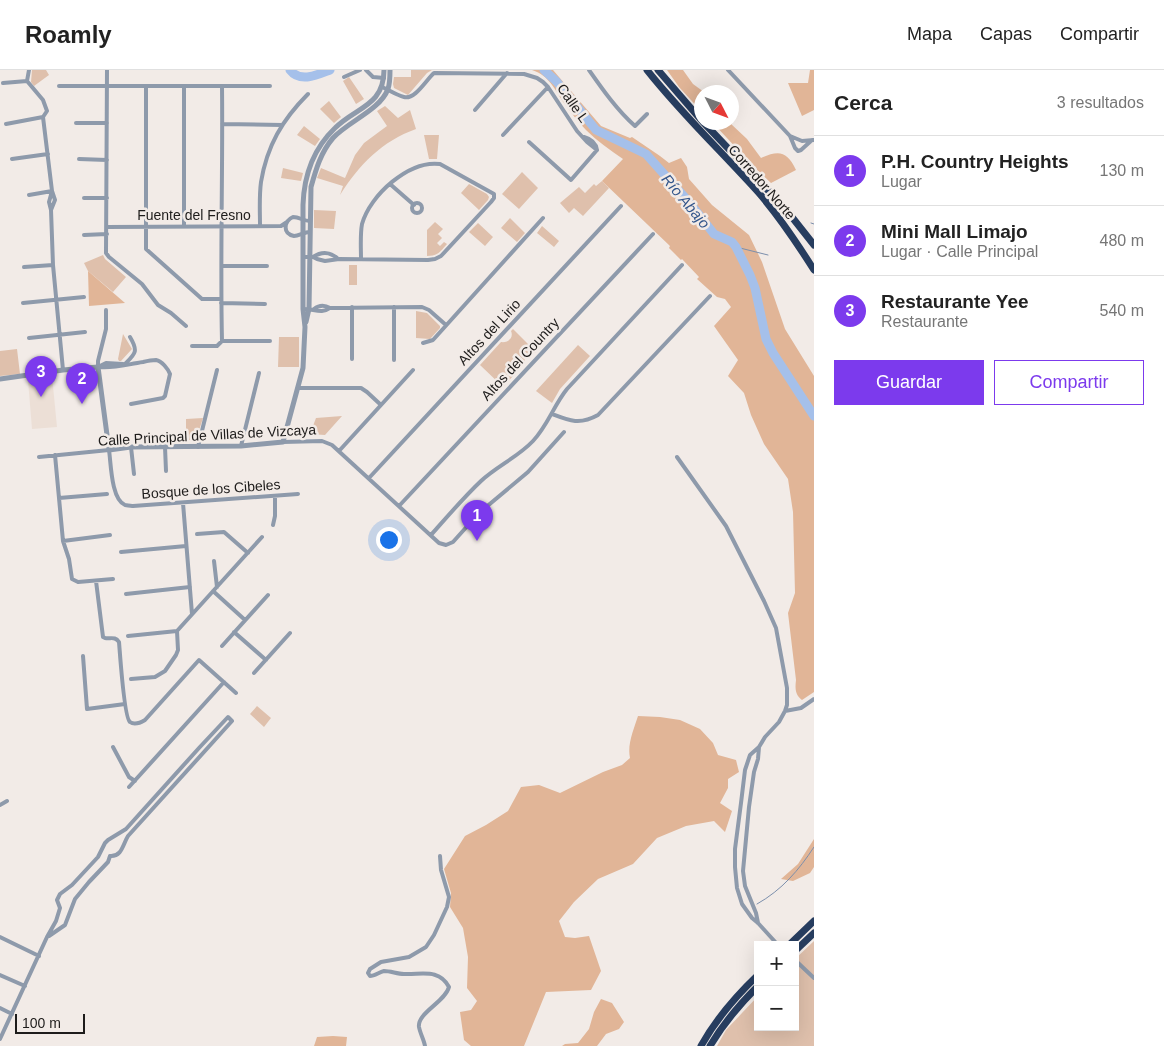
<!DOCTYPE html>
<html lang="es">
<meta charset="utf-8">
<style>
body{margin:0;font-family:Helvetica,sans-serif;background:#f2f2f2;color:#222}
.controls{position:absolute;right:15px;bottom:15px;display:grid;overflow:hidden;border-radius:0px;box-shadow:0 5px 20px #0002}
.controls button{width:45px;height:45px;display:grid;place-items:center;padding:0;border:0;border-bottom:1px solid #e0e0e0;background:#fff;color:#222;font:25px sans-serif}
.compass{position:absolute;left:694px;top:15px;width:45px;height:45px;border-radius:50%;background:#fff;box-shadow:0 5px 20px #0002;rotate:132deg}
.scale{position:absolute;left:15px;bottom:12px;width:70px;box-sizing:border-box;padding-left:5px;border:2px solid #1e1c1b;border-top:0;font-size:14px;line-height:18px;white-space:nowrap;color:#1e1c1b;-webkit-text-stroke:4px #f2ebe7;paint-order:stroke}
.you{position:absolute;left:388px;top:469px;width:18px;height:18px;margin:-12px;border:4px solid #fff;border-radius:50%;background:#1a73e8;box-shadow:0 0 0 8px #1a73e833}
.badge{display:grid;place-items:center;width:32px;height:32px;border-radius:50%;background:#7c3aed;color:#fff;font-size:16px;font-weight:700}
.pin{position:absolute;translate:-50% -41px;filter:drop-shadow(0 1px 2px #0008)}
.pin::after{content:'';position:absolute;top:26px;width:18px;height:15px;background:inherit;clip-path:polygon(0 0,100% 0,50% 100%)}
.list{margin:0;padding:0;list-style:none}
h2{display:flex;justify-content:space-between;align-items:center;height:65px;margin:0;padding:0 20px;font-size:21px}
h2 small{font-size:16px;font-weight:400;color:#767676}
.list li{display:grid;grid-template-columns:32px 1fr auto;gap:15px;align-items:center;box-sizing:border-box;height:70px;padding:0 20px;border-top:1px solid #e0e0e0}
.list b{display:block;font-size:19px;white-space:nowrap}
.list p{margin:0;font-size:16px;white-space:nowrap;color:#767676}
.list em{font-size:16px;font-style:normal;color:#767676}
.actions{display:flex;gap:10px;padding:15px 20px}
.actions a{flex:1;padding:11px 0;border:1px solid #7c3aed;border-radius:0px;text-align:center;font-size:18px;color:#7c3aed}
.actions .main{background:#7c3aed;color:#fff}
.map{position:relative;flex:none;width:814px;height:976px;overflow:hidden}
header{display:flex;align-items:center;gap:30px;box-sizing:border-box;height:70px;padding:0 25px;background:#fff;border-bottom:1px solid #e0e0e0}
header strong{font-size:24px}
nav{display:flex;gap:28px;margin-inline-start:auto;font-size:18px}
main{display:flex}
aside{flex:1;background:#fff}
.map>svg:first-child{display:block}
.built{fill:#ecdfd6}
.green{fill:#dfc0ac}
.forest{fill:#e1b597}
.lines{fill:none;stroke-linecap:round;stroke-linejoin:round}
.stream{stroke:#7c8fac;stroke-width:1}
.river{stroke:#a5c0ea;stroke-width:9}
.minor{stroke:#8e9aab;stroke-width:4}
.tertiary{stroke:#8e9aab;stroke-width:5}
.motorway{stroke:#273d5f;stroke-width:7}
.labels{text-anchor:middle;dominant-baseline:central;stroke-width:5;stroke-linejoin:round;paint-order:stroke}
.street-label{font-size:14px;fill:#1e1c1b;stroke:#f2ebe7}
.water-label{font-size:15px;font-style:italic;fill:#33568b;stroke:#f2ebe7}
</style>
<header>
<strong>Roamly</strong>
<nav><a>Mapa</a><a>Capas</a><a>Compartir</a></nav>
</header>
<main>
<div class="map">
<svg width="814" height="976" viewBox="0 0 814 976">
<rect width="100%" height="100%" fill="#f2ebe7"/>
<path class="built" d="M52 306 57 357 32 359 28 310Z"/>
<path class="green" d="M32 0H46L49 5 34 16 31 12Z
M411 0H432L427 3 408 25 394 18 393 14 394 7H411Z
M349 7 364 29 356 34 343 11Z
M329 31 341 47 334 53 320 39Z
M385 36 398 48 410 40 416 59C382 71 359 95 340 125L343 116 317 108 321 98 345 108 355 85 364 73 387 56 377 41Z
M304 56 320 69 315 76 297 65Z
M424 65H439L437 89H429Z
M283 98 303 103 301 111 281 108Z
M522 102 538 118 519 139 502 124Z
M602 111 609 118 583 146 574 138 569 143 560 133 579 117 585 123 594 114 596 116Z
M469 114 487 124 489 127 488 130 479 140 461 123Z
M314 140 336 141 334 159 314 158Z
M510 148 525 163 517 172 501 158Z
M435 152 443 159 438 164 442 168 437 173 440 176 444 172 447 174C440 182 438 186 427 186V160Z
M478 153 493 167 485 176 469 162Z
M542 156 559 171 554 177 537 163Z
M103 185 105 189 126 207 113 222 88 201 84 193Z
M349 195H357V215H349Z
M416 241 427 243 440 256V258L430 269 416 268Z
M513 259 536 282 535 283H530C525 285 524 289 525 293L503 317 480 295 501 272C508 273 514 268 511 261Z
M123 264 132 279 121 291H119L118 289Z
M279 267H299V297H278Z
M578 275 590 286 560 319 552 333 536 321Z
M17 279 20 304 0 306V281Z
M342 346 325 365 310 364 316 348Z
M203 348 196 370H186V349Z
M257 636 271 648 264 657 250 644Z
M814 871V976H717L726 960 758 926V957H795V889Z"/>
<path class="forest" d="M532 0H553L601 56 630 68 632 67 660 86 669 93 681 88 687 97 689 109 712 135 749 165 762 192 785 259 814 306V622L802 630C795 625 795 618 796 610L788 543 795 523 793 442 788 409 764 374 751 345 744 323 728 306 738 290 714 256 731 237 725 229 717 227 697 209 699 207 682 189 681 190 669 178 670 176 602 111 623 89C610 80 597 71 586 60 578 52 571 42 564 33 554 19 550 6 532 0Z
M667 0H683L693 14 704 22H702L701 41 679 17Z
M810 0H814V40L802 46 788 13H808Z
M713 53H730L747 69 761 88C779 80 787 81 796 100L771 113 753 96Z
M88 201 125 233 89 236Z
M638 646 660 647 680 650 700 659 713 673 718 685 736 690 739 702 728 709V718L720 733 732 741 725 762 714 751 686 756 657 768 633 794 598 809 574 832 559 851 565 867 575 868 589 866 601 901 591 920 546 922 524 976H471L464 970 460 942 471 940 477 931 467 918 468 887 463 858 450 837 451 823 444 799 465 766 486 755 508 741 521 717 539 715 560 723 603 702 622 695 630 688C627 674 634 659 638 646Z
M814 769V797L810 803 793 811 781 809 798 794Z
M601 929 612 933 624 952 619 959 606 964 597 976H562L565 974 578 973 589 959 594 942Z
M333 966 347 967 346 976H314L317 967Z"/>
<g class="lines">
<path class="stream" d="M811 153 814 154
M736 177 768 185
M757 834C782 820 799 800 814 777"/>
<path class="river" d="M290 0C300 13 317 5 330 0
M544 0 557 12 596 60 646 84 689 132 714 164 732 172 736 177 750 205 755 218 766 269 773 283 814 346"/>
<path class="minor" d="M29 0 27 11 43 30 47 41 43 47 52 121 55 130 51 140
M107 0 106 183 109 187 142 214 158 235 171 243 186 256
M366 0 373 7 384 8
M589 0C603 20 617 40 635 56L647 44
M728 0 790 66 802 71 814 70
M344 7 360 0
M3 13 27 11
M59 16H270
M146 16V179L202 229H221
M222 16C223 101 220 186 222 271
M382 17C389 20 396 25 404 27 415 30 426 10 434 3L524 4 537 8 543 12 548 17 577 61 587 72 597 80
M475 40 507 3
M76 53H107
M6 54 43 47
M222 54 282 55
M503 65 548 17
M790 66 795 78 798 81 801 80 812 70
M584 67C591 69 596 73 597 80
M529 72 571 110 597 80
M12 89 48 84
M79 89 107 90
M390 114 414 135
M52 121 49 132 51 140 53 195 63 300
M29 125 52 121
M84 128H107
M412 138a5 5 0 1 1 10 0a5 5 0 1 1-10 0Z
M310 151C303 151 300 147 293 147 284 151 282 164 294 166 299 166 304 162 310 162
M184 156V16
M260 156C260 141 259 127 261 112 267 76 282 50 308 24
M107 157 281 156 287 152
M84 165 107 164
M303 187H313L317 189 325 191 339 189 428 190 435 189 441 186 491 132 494 128V124L440 94C409 90 370 125 362 154 360 165 361 178 361 189
M313 187C322 181 331 182 338 189
M222 196H267
M24 197 53 195
M23 233 84 227
M221 233 265 234
M352 237V289
M394 237V290
M303 239C314 239 322 244 330 238
M314 239C319 235 325 235 330 238L422 237 429 240 446 255
M29 268 85 262
M423 273 433 270 543 148
M192 276H217L222 271H270
M124 295C135 284 139 282 130 267
M98 297C114 299 128 294 143 292 147 291 152 290 156 290 162 291 168 299 170 304L165 326 163 328 131 334
M98 297V291L106 259V240
M98 297 106 293 123 294
M299 318H361L367 322 381 335
M552 344C570 351 580 355 598 345L710 226
M283 372 322 371 332 375 439 473 446 475 453 472 479 443 528 402 564 362
M241 376 259 303
M131 377 134 404
M165 377 166 401
M198 377 217 300
M339 381 413 300
M55 385 63 471 69 489 72 509 78 512 113 509
M39 387 109 380C111 393 111 429 125 435 125 435 132 436 133 436L298 424
M677 387 726 456 764 531 776 558 787 618V635L785 641 779 652 765 667 759 677 750 685 745 700 741 733 735 779V797L737 818 742 834 752 848 758 853 778 875
M369 408 621 136
M59 428 107 424
M183 433 192 544
M399 436 653 164
M273 455 275 446V426
M197 464 224 462 248 483
M431 465C447 447 463 428 481 411 497 396 518 387 533 371 548 355 554 335 567 319L682 195
M63 471 110 465
M121 482 186 476
M214 491 217 517
M96 511 103 567 105 568C111 569 115 566 119 572 120 583 124 648 130 652 134 655 140 653 145 650L199 590 236 623
M213 521 245 550
M126 524 190 517
M234 562 266 590
M128 566 177 561 262 467
M222 576 268 525
M83 586 87 639 125 634
M254 603 290 563
M131 609 155 607 165 601 176 585 178 580 177 561
M785 641 801 638 814 629
M113 677 129 707 135 711
M129 717 224 612
M0 735 7 731
M758 853 756 843 745 816 743 801 749 737 754 702 758 689 759 677
M49 866 65 855 75 829 89 812 108 792 110 786
M0 867 39 886
M796 891 814 908
M0 905 25 916
M0 938 12 944
M0 969 47 867 56 851 60 838 57 830 60 824 72 815 98 787 105 773 108 770 126 759 199 678 228 647 232 651 128 766C123 774 122 787 110 786
M425 976C424 970 420 963 419 957 417 943 445 932 449 917 439 898 421 905 404 904 397 904 391 901 384 901 379 902 375 906 370 906L368 903 370 899 381 892 409 887 426 877 434 865 447 837 449 827 441 800 440 786"/>
<path class="tertiary" d="M306 252 309 239 311 117C316 99 321 82 333 68 349 51 380 40 388 19 390 13 390 7 390 0
M0 309 63 300 98 297 109 380 131 377 241 376 283 372 303 298 305 257 303 239V135C304 105 313 79 335 58 356 37 384 36 384 0"/>
<path class="motorway" d="M647 0C681 43 721 81 758 122 779 146 797 173 814 200
M658 0 702 51
M703 52 784 137 814 175
M789 875 814 851
M795 881 814 863
M701 976C716 949 736 926 758 905
M710 976C723 954 740 934 758 916"/>
</g>
<g class="labels">
<g class="street-label">
<text transform="translate(573 33) rotate(55)">Calle L</text>
<text transform="translate(762 112) rotate(49)">Corredor Norte</text>
<text x="194" y="145">Fuente del Fresno</text>
<text transform="translate(489 262) rotate(-47)">Altos del Lirio</text>
<text transform="translate(520 289) rotate(-47)">Altos del Country</text>
<text transform="translate(207 365) rotate(-3)">Calle Principal de Villas de Vizcaya</text>
<text transform="translate(211 419) rotate(-4)">Bosque de los Cibeles</text>
</g>
<g class="water-label">
<text transform="translate(686 131) rotate(50)">Río Abajo</text>
</g>
</g>
</svg>
<div class="controls">
<button>+</button>
<button>−</button>
</div>
<svg class="compass" viewBox="-18 -18 36 36"><path d="M0-13l5 13h-10z" fill="#e53935"/><path d="M0 13l5-13h-10z" fill="#767676"/></svg>
<div class="scale">100 m</div>
<div class="you"></div>
<div class="pin badge" style="left:477px;top:471px">1</div>
<div class="pin badge" style="left:82px;top:334px">2</div>
<div class="pin badge" style="left:41px;top:327px">3</div>
</div>
<aside>
<h2>Cerca<small>3 resultados</small></h2>
<ul class="list">
<li><span class="badge">1</span><div><b>P.H. Country Heights</b><p>Lugar</p></div><em>130 m</em></li>
<li><span class="badge">2</span><div><b>Mini Mall Limajo</b><p>Lugar · Calle Principal</p></div><em>480 m</em></li>
<li><span class="badge">3</span><div><b>Restaurante Yee</b><p>Restaurante</p></div><em>540 m</em></li>
</ul>
<div class="actions"><a class="main">Guardar</a><a>Compartir</a></div>
</aside>
</main>
